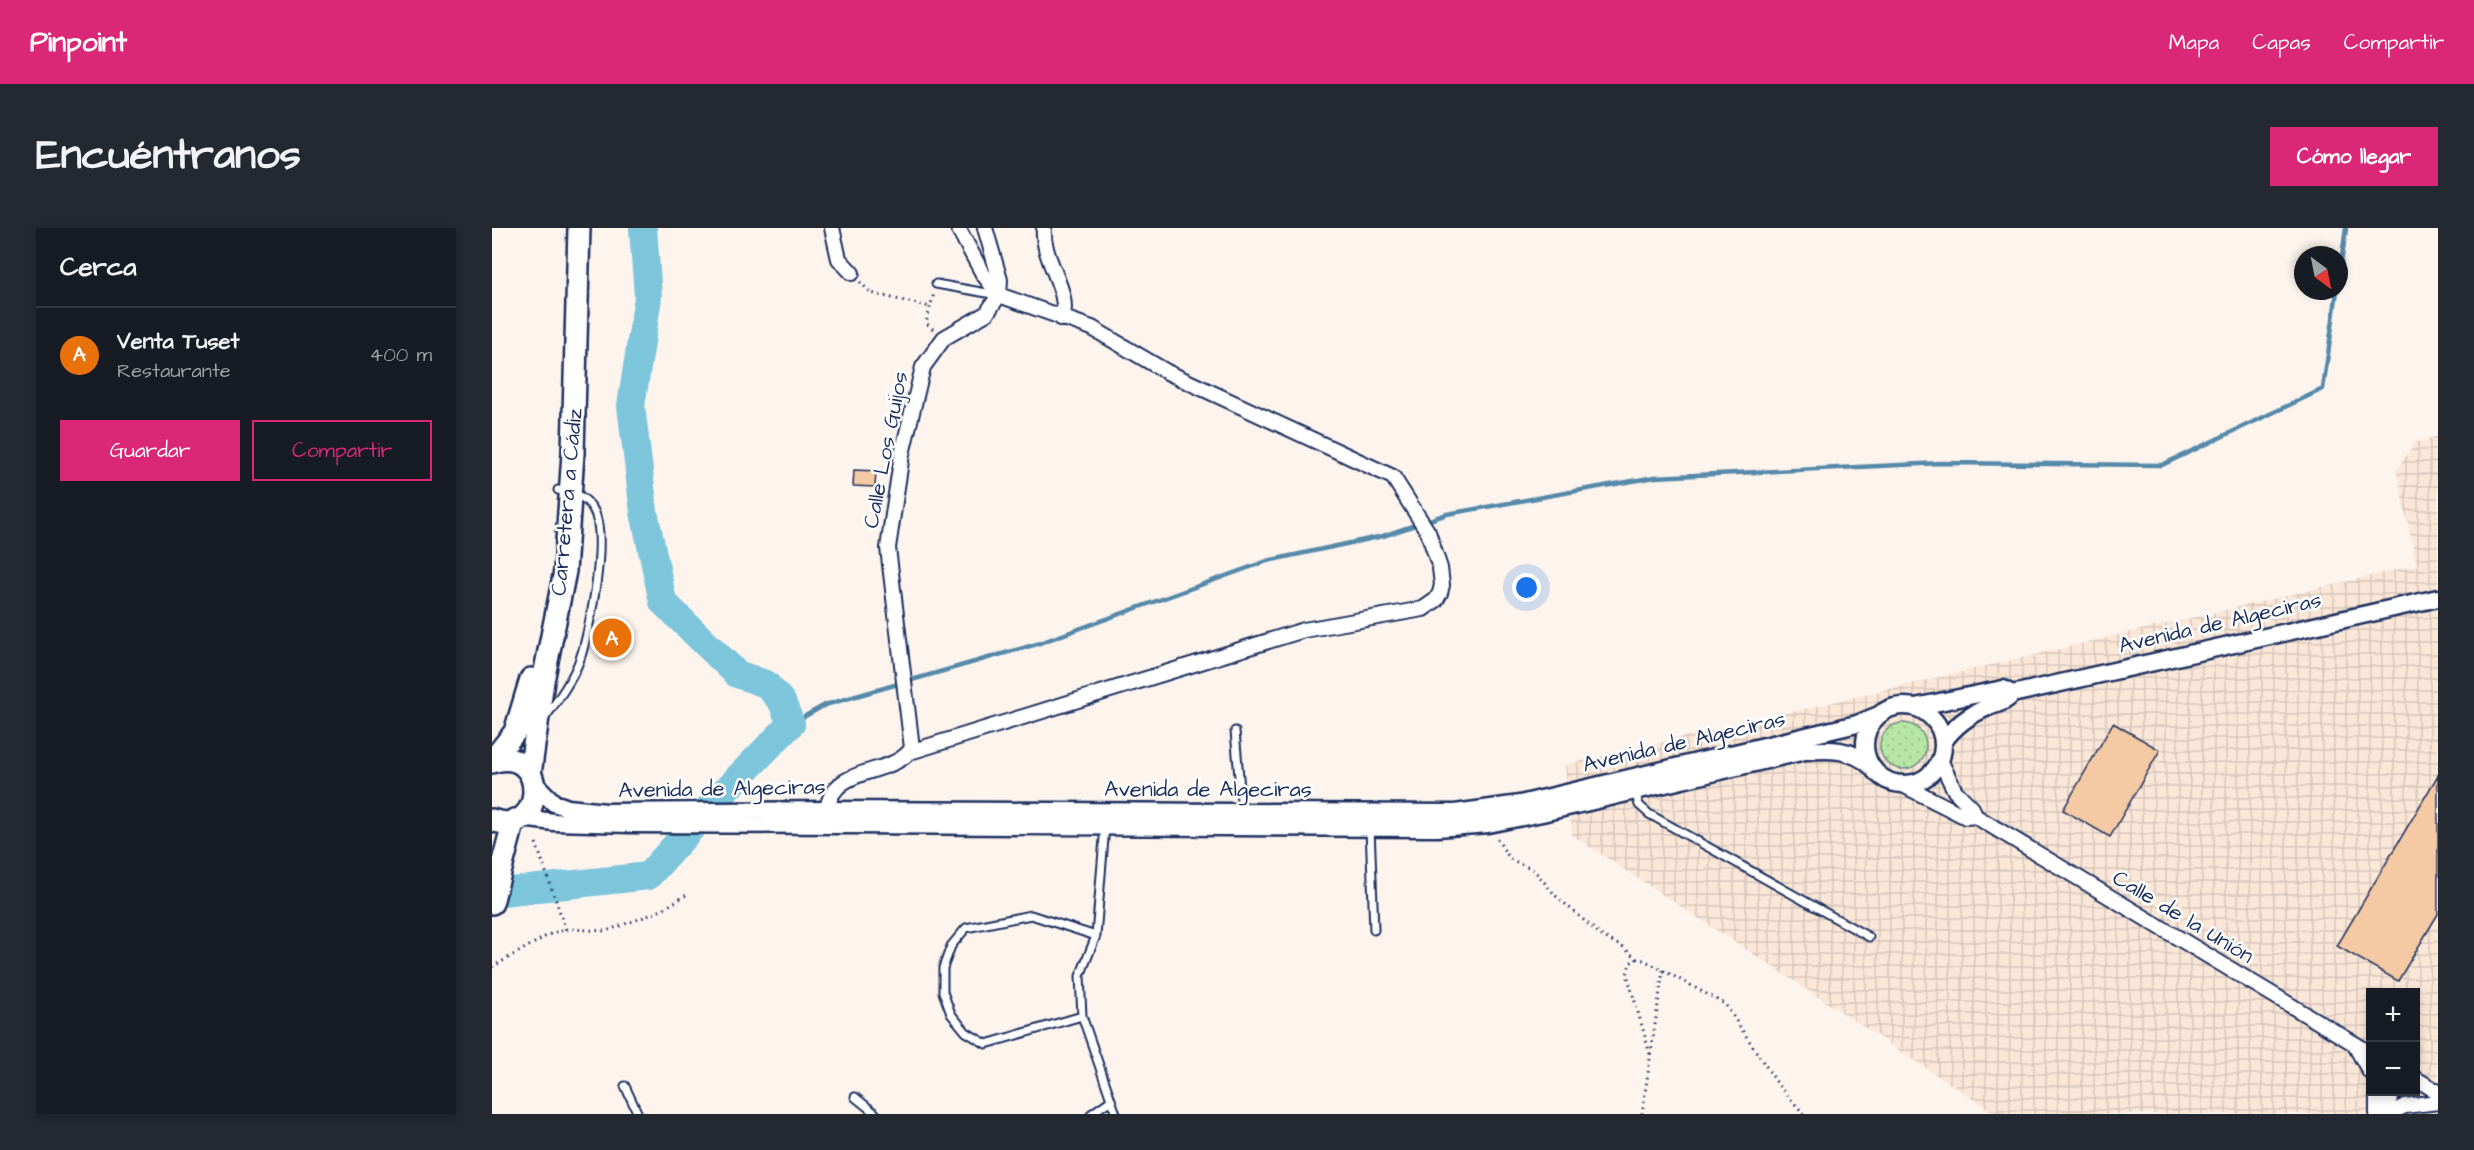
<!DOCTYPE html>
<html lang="es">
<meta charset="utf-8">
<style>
body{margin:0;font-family:"Architects Daughter",sans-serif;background:#242831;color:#f1f3f6}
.controls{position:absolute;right:18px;bottom:18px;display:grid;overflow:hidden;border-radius:0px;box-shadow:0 3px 9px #0003}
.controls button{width:54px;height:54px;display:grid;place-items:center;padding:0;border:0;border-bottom:2px solid #363941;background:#171b24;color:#f1f3f6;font:30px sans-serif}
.compass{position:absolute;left:1802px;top:18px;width:54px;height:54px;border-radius:50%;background:#171b24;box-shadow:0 3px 9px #0003;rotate:148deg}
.you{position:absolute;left:1035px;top:360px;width:21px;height:21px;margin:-15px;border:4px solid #fff;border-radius:50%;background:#1a73e8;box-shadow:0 0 0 9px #1a73e833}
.badge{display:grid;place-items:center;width:39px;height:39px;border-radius:50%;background:#db2777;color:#fff;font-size:20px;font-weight:700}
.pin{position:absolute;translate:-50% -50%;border:3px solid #fff;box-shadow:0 2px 6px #0006}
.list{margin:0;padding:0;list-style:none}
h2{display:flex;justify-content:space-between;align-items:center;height:78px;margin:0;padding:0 24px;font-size:26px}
h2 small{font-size:20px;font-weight:400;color:#9ea1a6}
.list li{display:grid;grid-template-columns:39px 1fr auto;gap:18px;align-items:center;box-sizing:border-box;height:96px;padding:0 24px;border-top:2px solid #363941}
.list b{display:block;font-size:22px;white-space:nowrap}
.list p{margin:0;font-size:20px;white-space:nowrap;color:#9ea1a6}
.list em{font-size:20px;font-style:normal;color:#9ea1a6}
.actions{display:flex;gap:12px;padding:18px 24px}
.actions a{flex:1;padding:14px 0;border:2px solid #db2777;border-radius:0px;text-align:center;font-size:21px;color:#db2777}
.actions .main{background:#db2777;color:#fff}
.map{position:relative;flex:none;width:1946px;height:886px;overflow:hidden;border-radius:0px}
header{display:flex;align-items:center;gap:36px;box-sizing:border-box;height:84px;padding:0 30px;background:#db2777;color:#fff}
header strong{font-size:28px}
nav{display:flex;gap:33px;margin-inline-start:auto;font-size:21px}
.intro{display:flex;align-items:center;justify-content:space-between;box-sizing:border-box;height:144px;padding:0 36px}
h1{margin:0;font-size:42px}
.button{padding:15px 27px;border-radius:0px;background:#db2777;color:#fff;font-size:21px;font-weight:700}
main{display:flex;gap:36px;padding:0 36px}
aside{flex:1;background:#171b24;border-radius:0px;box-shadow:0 3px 9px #0003}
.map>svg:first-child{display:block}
.industrial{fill:url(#industrial-grid);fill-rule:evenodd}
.grass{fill:url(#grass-dots);stroke:#698a81;stroke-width:1.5}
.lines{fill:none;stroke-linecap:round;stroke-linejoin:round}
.stream{stroke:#5589a9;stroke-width:4.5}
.river{stroke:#7bc5db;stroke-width:28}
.building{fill:#f4c9a3;stroke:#1b2f5e;stroke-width:1.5}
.service-casing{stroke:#1b2f5e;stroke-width:11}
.minor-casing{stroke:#1b2f5e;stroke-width:18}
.tertiary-casing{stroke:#1b2f5e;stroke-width:21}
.trunk-casing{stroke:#1b2f5e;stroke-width:26}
.path{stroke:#1b2f5e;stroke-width:3;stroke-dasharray:1.5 4.5;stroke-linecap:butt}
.service{stroke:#fff;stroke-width:7}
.minor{stroke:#fff;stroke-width:14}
.tertiary{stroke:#fff;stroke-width:16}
.trunk{stroke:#fff;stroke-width:21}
.labels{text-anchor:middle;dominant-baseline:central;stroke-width:5;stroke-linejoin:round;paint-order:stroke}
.street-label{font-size:22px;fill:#1b2f5e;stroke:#fff}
</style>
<header>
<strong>Pinpoint</strong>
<nav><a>Mapa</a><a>Capas</a><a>Compartir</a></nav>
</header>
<div class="intro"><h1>Encuéntranos</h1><a class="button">Cómo llegar</a></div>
<main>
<aside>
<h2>Cerca<small></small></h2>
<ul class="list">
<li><span class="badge" style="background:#e8710a">A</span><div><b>Venta Tuset</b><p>Restaurante</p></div><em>400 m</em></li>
</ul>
<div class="actions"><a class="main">Guardar</a><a>Compartir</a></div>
</aside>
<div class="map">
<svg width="1946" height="886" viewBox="0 0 1946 886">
<defs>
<pattern id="industrial-grid" width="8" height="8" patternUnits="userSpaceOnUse" patternTransform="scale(1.5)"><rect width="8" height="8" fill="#fae7d7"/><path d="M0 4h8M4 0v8" fill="none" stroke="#d6c6bb"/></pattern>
<pattern id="grass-dots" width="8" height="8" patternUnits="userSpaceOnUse" patternTransform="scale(1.5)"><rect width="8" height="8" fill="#b7e6a4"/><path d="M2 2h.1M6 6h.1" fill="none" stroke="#9dc690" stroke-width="1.8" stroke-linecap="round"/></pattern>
</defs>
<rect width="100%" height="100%" fill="#fdf4ed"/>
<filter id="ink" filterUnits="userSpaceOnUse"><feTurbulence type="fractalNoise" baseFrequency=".0167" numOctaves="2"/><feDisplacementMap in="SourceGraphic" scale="12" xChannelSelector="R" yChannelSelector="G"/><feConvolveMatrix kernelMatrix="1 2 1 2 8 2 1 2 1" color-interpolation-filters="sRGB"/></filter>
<g filter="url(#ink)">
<path class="industrial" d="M1946 208V886H1504L1080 607 1073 537 1925 337 1904 242 1923 215ZM1878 764H1924V864H1878Z"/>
<path class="grass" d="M1388 518a23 23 0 1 1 46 0a23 23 0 1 1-46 0Z"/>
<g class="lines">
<path class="stream" d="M1847 50 1854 0
M299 496 333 477 545 416 775 333 891 308 955 286 1163 249 1449 235 1670 237 1831 161 1845 63"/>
<path class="river" d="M10 664 156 648 230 566 299 496 290 474 274 456 245 446 171 374 152 284 139 178 156 69 151 0"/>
</g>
<path class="building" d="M362 242 384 243 383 259 361 258Z
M1621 495 1668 522 1618 609 1571 582Z
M1946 547V686L1906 753 1845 718Z"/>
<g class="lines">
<g class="service-casing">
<path id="service" d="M444 56 506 67
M52 491C65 473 80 453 88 431 98 402 117 307 101 281 92 267 82 265 66 262
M743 503 750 584
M1143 563 1147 577 1157 586 1377 709
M613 598 604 708 588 748 590 788 624 886
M878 600 882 702
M590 788 494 816 474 804 459 786 451 764V740L459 718 474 700 539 687 604 708
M133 858 146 886
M363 869 384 886
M599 886 619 872"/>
</g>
<g class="minor-casing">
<path id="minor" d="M340 0 347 31 360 45
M552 0C549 32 580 64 570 91
M418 524 812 402 931 381 944 372 948 365 950 357 948 340 936 304 901 249 675 144 600 100 507 67 491 46 466 0
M1448 532 1463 563 1480 580 1483 588
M1411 557 1474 589 1483 588 1878 825
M335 582C341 535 401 550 420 520L396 320 410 226 431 139 452 110 495 85 507 67 508 52 493 0
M1864 819 1878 844
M1924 851 1946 864
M1885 864V886
M1888 886 1902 864
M1896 886 1913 878 1946 874"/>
</g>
<g class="tertiary-casing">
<path id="tertiary" d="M1373 517a39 39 0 1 1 78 0a39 39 0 1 1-78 0Z
M1423 479 1511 461 1520 466 1946 370
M1451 514C1463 497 1477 487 1496 479 1506 475 1513 475 1520 466
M43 556 62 575 76 580 114 584 335 582 963 585 1028 576 1365 496 1387 487
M29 590 62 594 139 596 945 600 996 596 1050 585 1313 523C1337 521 1360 520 1379 538"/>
</g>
<g class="trunk-casing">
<path id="trunk" d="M0 533 23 504 39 451
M0 534C57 515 55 612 0 592
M38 546 51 453 73 343 81 225 87 0
M0 675 22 592"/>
</g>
<path class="path" d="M368 54 379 65 438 79
M441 101 434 95 442 65
M1005 611 1018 631 1042 642 1064 668 1110 708 1131 719 1145 731
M44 615 74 702
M0 739 60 705 77 701 114 703 166 684 196 666
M1158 826 1135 746 1138 735 1145 731 1152 732 1233 776 1287 858 1312 886
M1150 886 1171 742"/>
<use href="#service" class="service"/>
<use href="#minor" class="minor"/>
<use href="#tertiary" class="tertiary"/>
<use href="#trunk" class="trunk"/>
</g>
</g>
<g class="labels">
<g class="street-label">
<text transform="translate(394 222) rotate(-79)">Calle Los Guijos</text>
<text transform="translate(75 274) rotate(-85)">Carretera a Cádiz</text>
<text transform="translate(1728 395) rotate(-13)">Avenida de Algeciras</text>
<text transform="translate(1192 514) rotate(-13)">Avenida de Algeciras</text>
<text transform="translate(230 561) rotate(-1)">Avenida de Algeciras</text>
<text x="716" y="561">Avenida de Algeciras</text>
<text transform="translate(1691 689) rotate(31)">Calle de la Unión</text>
</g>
</g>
</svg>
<div class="controls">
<button>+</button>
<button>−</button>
</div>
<svg class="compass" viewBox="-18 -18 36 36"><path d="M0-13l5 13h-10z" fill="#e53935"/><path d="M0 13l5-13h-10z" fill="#9ea1a6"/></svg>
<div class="you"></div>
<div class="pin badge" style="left:120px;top:410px;background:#e8710a">A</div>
</div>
</main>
